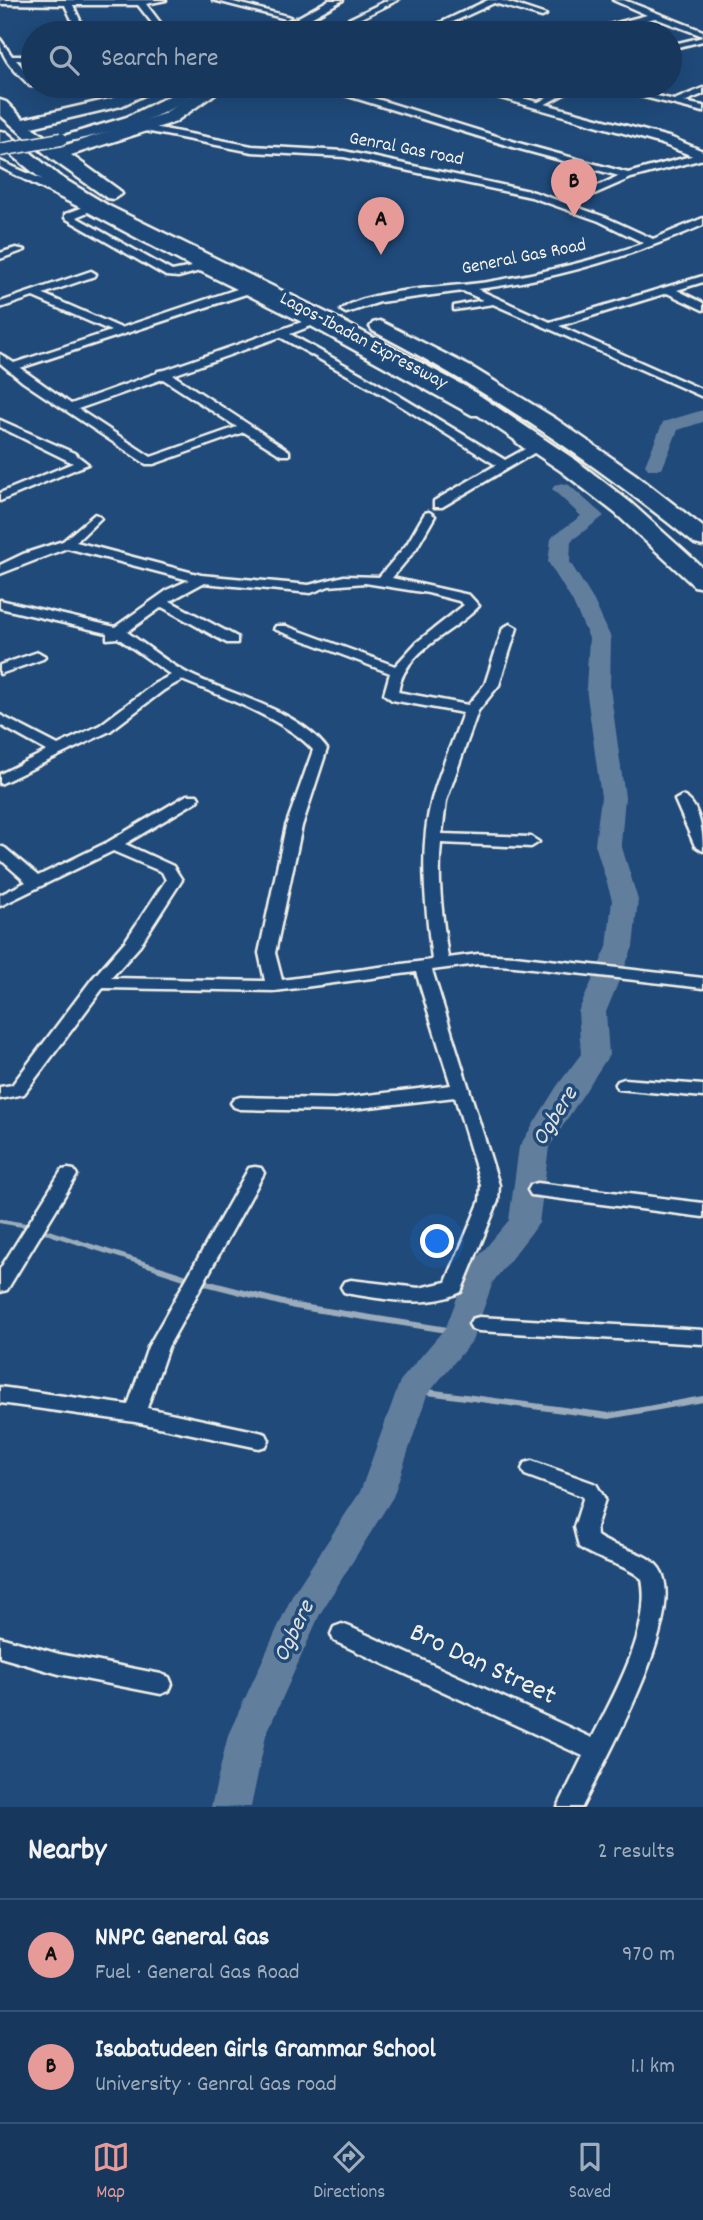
<!DOCTYPE html>
<meta charset="utf-8">
<style>
body{margin:0;font-family:Dekko,sans-serif;background:#203f62;color:#f1f3f6}
.you{position:absolute;left:438px;top:1242px;width:24px;height:24px;margin:-18px;border:5px solid #fff;border-radius:50%;background:#1a73e8;box-shadow:0 0 0 10px #1a73e833}
.badge{display:grid;place-items:center;width:46px;height:46px;border-radius:50%;background:#e69b98;color:#111;font-size:23px;font-weight:700}
.pin{position:absolute;translate:-50% -58px;filter:drop-shadow(0 2px 4px #0008)}
.pin::after{content:'';position:absolute;top:37px;width:24px;height:21px;background:inherit;clip-path:polygon(0 0,100% 0,50% 100%)}
.list{margin:0;padding:0;list-style:none}
h2{display:flex;justify-content:space-between;align-items:center;height:91px;margin:0;padding:0 28px;font-size:30px}
h2 small{font-size:23px;font-weight:400;color:#9eacbb}
.list li{display:grid;grid-template-columns:46px 1fr auto;gap:21px;align-items:center;box-sizing:border-box;height:112px;padding:0 28px;border-top:2px solid #365272}
.list b{display:block;font-size:26px;white-space:nowrap}
.list p{margin:0;font-size:23px;white-space:nowrap;color:#9eacbb}
.list em{font-size:23px;font-style:normal;color:#9eacbb}
.icon{flex:none;width:38px;height:38px;fill:none;stroke:currentColor;stroke-width:2;stroke-linecap:round;stroke-linejoin:round}
.map{position:relative;flex:none;width:703px;height:1807px;overflow:hidden}
.search{position:absolute;background:#17385c;box-shadow:0 7px 28px #0002;left:21px;right:21px;top:21px;height:77px;display:flex;align-items:center;gap:18px;box-sizing:border-box;padding:0 24px;border-radius:38px;color:#9eacbb;font-size:26px}
.sheet{height:315px;background:#17385c}
nav{display:flex;justify-content:space-around;align-items:center;box-sizing:border-box;height:98px;border-top:2px solid #365272;background:#17385c;font-size:19px;color:#9eacbb}
nav a{display:grid;justify-items:center;gap:4px}
nav .on{color:#e69b98}
.map>svg:first-child{display:block}
.lines{fill:none;stroke-linecap:round;stroke-linejoin:round}
.stream-far1{stroke:#9cacbb;stroke-width:4.5}
.stream{stroke:#9cacbb;stroke-width:6}
.river{fill:#627e9d;fill-rule:evenodd}
.street-casing{stroke:#f4f1e8;stroke-width:5}
.secondary-casing{stroke:#f4f1e8;stroke-width:5}
.highway-casing{stroke:#f4f1e8;stroke-width:5}
.street{fill:#1f4a7a;fill-rule:evenodd}
.secondary{fill:#1f4a7a;fill-rule:evenodd}
.highway{fill:#1f4a7a;fill-rule:evenodd}
.secondary-bridge-casing{stroke:#f4f1e8;stroke-width:15;stroke-linecap:butt}
.secondary-bridge{stroke:#1f4a7a;stroke-width:12}
.labels{text-anchor:middle;dominant-baseline:central;stroke-width:7;stroke-linejoin:round;paint-order:stroke}
.far-street-label{font-size:19px;fill:#f4f1e8;stroke:#1f4a7a}
.water-label{font-size:24px;font-style:italic;fill:#dee0dd;stroke:#1f4a7a}
.near-street-label{font-size:28px;fill:#f4f1e8;stroke:#1f4a7a}
</style>
<div class="map">
<svg width="703" height="1807" viewBox="0 0 703 1807">
<rect width="100%" height="100%" fill="#1f4a7a"/>
<filter id="ink" filterUnits="userSpaceOnUse"><feTurbulence type="fractalNoise" baseFrequency=".0143" numOctaves="2"/><feDisplacementMap in="SourceGraphic" scale="14" xChannelSelector="R" yChannelSelector="G"/><feConvolveMatrix kernelMatrix="1 2 1 2 8 2 1 2 1" color-interpolation-filters="sRGB"/></filter>
<g filter="url(#ink)">
<g class="lines">
<path class="stream-far1" d="M0 1221 30 1226
M38 1229 164 1270"/>
<path class="stream" d="M159 1269 190 1279
M198 1281 295 1306 460 1332
M412 1390 609 1416 703 1399"/>
<path class="river" d="M703 410V422L678 430 662 469H648L645 465 663 422Z
M562 483 569 485 604 516 571 541 570 562 594 601 611 638 610 688 625 797 621 844 638 900 633 947 606 1012 609 1055 549 1147 539 1223 493 1282 472 1341 427 1395 393 1497 320 1614 266 1735 251 1807H211L228 1735 293 1594 360 1492 400 1381 446 1327 468 1269 509 1220 519 1147 557 1086 581 1054 578 1012 607 947 612 900 595 844 601 797 586 688 589 638 572 601 548 562 551 539 554 535 581 516 552 489 555 485Z"/>
<g class="street-casing">
<path id="street" d="M0 0H166L146 4 168 33H160L138 5H73L86 33H78L65 5 0 4Z
M213 0H226L290 17 286 19Z
M388 0H398L349 24 388 33 342 28 330 33H320Z
M488 0H501L546 15 542 17 494 3 429 33H419Z
M613 0H624L703 31V36L655 18 592 33H579L647 15Z
M703 37V41L670 49V45Z
M0 39 12 56H33V60H16L33 79V86H36H30C17 72 0 59 0 39Z
M100 86H108V87L104 90Z
M343 86H351V91L522 144 628 173 702 153 703 159 631 178 592 195 587 192 589 190 619 176 516 148 345 95 341 89Z
M569 86H579L540 107 533 105Z
M601 86H615L674 100 703 88V94L684 102 703 106V112Z
M143 125 252 146 344 151 534 192 605 217 653 239 703 218V225C630 257 556 279 477 289L550 322 703 276V282L677 290 703 303V310L667 293 559 326 703 390V397L493 304 454 310V306L483 300 463 291 380 302 346 313 341 310C369 288 450 288 488 282 541 273 593 261 644 243L599 221 531 197 344 157 252 152 140 130V126Z
M0 161 41 179 131 229 312 319 322 318 323 320 320 323 480 411V415H472L311 326 290 334 393 392 505 460 525 449 515 441V437H523L539 450 442 507H434V501L496 465 385 396 280 337 173 375 289 451V455H281L244 432 154 464H146L23 382 0 363V354L14 363 111 331 33 297 0 308V302L91 271 96 274 95 276 43 294 121 328 237 289 200 271 178 277 166 276 65 218V214L81 208 0 167ZM88 212 192 267 172 271 76 217ZM246 294 302 322 165 370 158 371 157 373 71 404 20 368ZM163 379 237 427 151 457 78 409Z
M16 248 25 250 0 259V253Z
M0 420 74 453 88 464 0 501V493L73 463 0 427Z
M429 512 435 516 416 549 392 578 469 595 479 606C453 634 404 649 398 692L468 705 485 684 503 628 510 624 517 628 499 685 478 711 446 801 442 834 531 837 539 842 531 847 441 843C437 881 443 920 448 958L478 954 515 956 703 978V988L515 966 478 964 432 970 499 1185 498 1201 461 1292C426 1309 387 1299 351 1294L344 1292 341 1287 344 1282 351 1280 419 1288 446 1282 480 1201 481 1185 455 1097 335 1111 240 1109 234 1107 231 1103 234 1099 240 1097 335 1099 451 1085 416 972 275 991 103 988 24 1094 0 1099V1087L12 1085 92 979 126 940 166 880 162 872 113 851 0 906V895L26 882 0 859V846L5 848 38 876 108 842 187 795H197L199 798 197 801 125 844 173 866 182 880 138 948 111 978 265 981 259 953 286 826 313 750C287 720 219 695 182 680L164 690 110 731 0 784V774L47 751 0 725V715L58 745 100 725 154 684 171 675 118 638 107 639V633L0 608V600L115 627 169 589 189 580 67 548 0 574V565L23 554 63 541 95 514 101 518 76 542 201 575 309 585 344 576 379 577 407 544 425 513ZM203 583 311 593 329 586 365 583 428 593 459 601 464 605 417 642 395 666 286 626H276L274 629 390 673 384 694 392 700 463 713C453 741 440 770 432 799 418 850 426 908 432 960L282 980 275 953 302 826 327 749C297 708 228 695 185 672 165 661 146 645 127 632L162 607 227 643H237V637L170 601Z
M38 652 45 656 43 659 0 674V665Z
M682 796C700 802 703 834 703 851L695 846 675 800Z
M624 1079 703 1085V1097L618 1089 615 1085 618 1081Z
M255 1167 261 1168 264 1173 168 1347 147 1408 259 1432 266 1434 269 1440 266 1446 259 1448 135 1422 0 1403V1387L128 1405 148 1347 249 1168Z
M68 1169 74 1170 77 1175 7 1290 0 1292V1269L62 1170Z
M537 1183 703 1203V1217L531 1195 528 1190 531 1185Z
M479 1317 703 1330V1344L479 1331 472 1329 469 1324 472 1319Z
M532 1461 596 1484 605 1499 596 1527 597 1536C614 1549 646 1550 659 1568 690 1611 604 1762 582 1807H558L583 1756 334 1641 331 1634 334 1627 342 1624 350 1627 592 1738C614 1695 652 1628 642 1579 624 1563 598 1561 579 1547L574 1527 583 1499 582 1496 525 1475 522 1469 525 1463Z
M0 1637 59 1654 161 1674 169 1677 172 1684 169 1691 161 1694 59 1674 0 1657Z"/>
</g>
<g class="secondary-casing">
<path id="secondary" d="M329 0H343L284 33H270Z
M189 86H203C171 119 104 134 61 143L54 139 127 117Z
M459 86H478L672 138 703 151V160L662 144Z"/>
</g>
<g class="highway-casing">
<path id="highway" d="M142 86H163L121 106 32 127 60 147 163 114 207 86H226L175 122 71 155 119 190 122 194 113 199 107 198 50 158 0 115V100L6 102 23 119 110 99Z
M0 131 6 132 59 176 109 206 329 314 470 389 577 461 631 503 703 568V588L694 586 615 513 561 471 454 399 315 322 97 214 47 184 0 145Z
M380 321 473 368 556 419 635 474 703 527V546L695 544C594 462 489 391 373 331L370 327 373 323Z"/>
</g>
<use href="#street" class="street"/>
<use href="#secondary" class="secondary"/>
<use href="#highway" class="highway"/>
<g class="secondary-bridge-casing">
<path id="secondary-bridge" d="M0 150 61 139"/>
</g>
<use href="#secondary-bridge" class="secondary-bridge"/>
</g>
</g>
<g class="labels">
<g class="far-street-label">
<text transform="translate(406 150) rotate(11)">Genral Gas road</text>
<text transform="translate(524 258) rotate(-11)">General Gas Road</text>
<text transform="translate(363 342) rotate(28)">Lagos-Ibadan Expressway</text>
</g>
<g class="water-label">
<text transform="translate(556 1117) rotate(-58)">Ogbere</text>
<text transform="translate(295 1632) rotate(-64)">Ogbere</text>
</g>
<g class="near-street-label">
<text transform="translate(482 1666) rotate(25)">Bro Dan Street</text>
</g>
</g>
</svg>
<div class="you"></div>
<div class="pin badge" style="left:381px;top:255px">A</div>
<div class="pin badge" style="left:574px;top:217px">B</div>
<div class="search"><svg class="icon" aria-label="search" viewBox="0 0 24 24"><circle cx="10" cy="10" r="6"/><path d="M15 15l6 6"/></svg>Search here</div>
</div>
<section class="sheet">
<h2>Nearby<small>2 results</small></h2>
<ul class="list">
<li><span class="badge">A</span><div><b>NNPC General Gas</b><p>Fuel · General Gas Road</p></div><em>970 m</em></li>
<li><span class="badge">B</span><div><b>Isabatudeen Girls Grammar School</b><p>University · Genral Gas road</p></div><em>1.1 km</em></li>
</ul>
</section>
<nav>
<a class="on"><svg class="icon" aria-label="map" viewBox="0 0 24 24"><path d="M3 6l6-2 6 2 6-2v14l-6 2-6-2-6 2zM9 4v14M15 6v14"/></svg>Map</a>
<a><svg class="icon" aria-label="directions" viewBox="0 0 24 24"><path d="M12 3l9 9-9 9-9-9zM9 14v-3h6M13 9l2 2-2 2"/></svg>Directions</a>
<a><svg class="icon" aria-label="saved" viewBox="0 0 24 24"><path d="M7 4h10v16l-5-4-5 4z"/></svg>Saved</a>
</nav>
